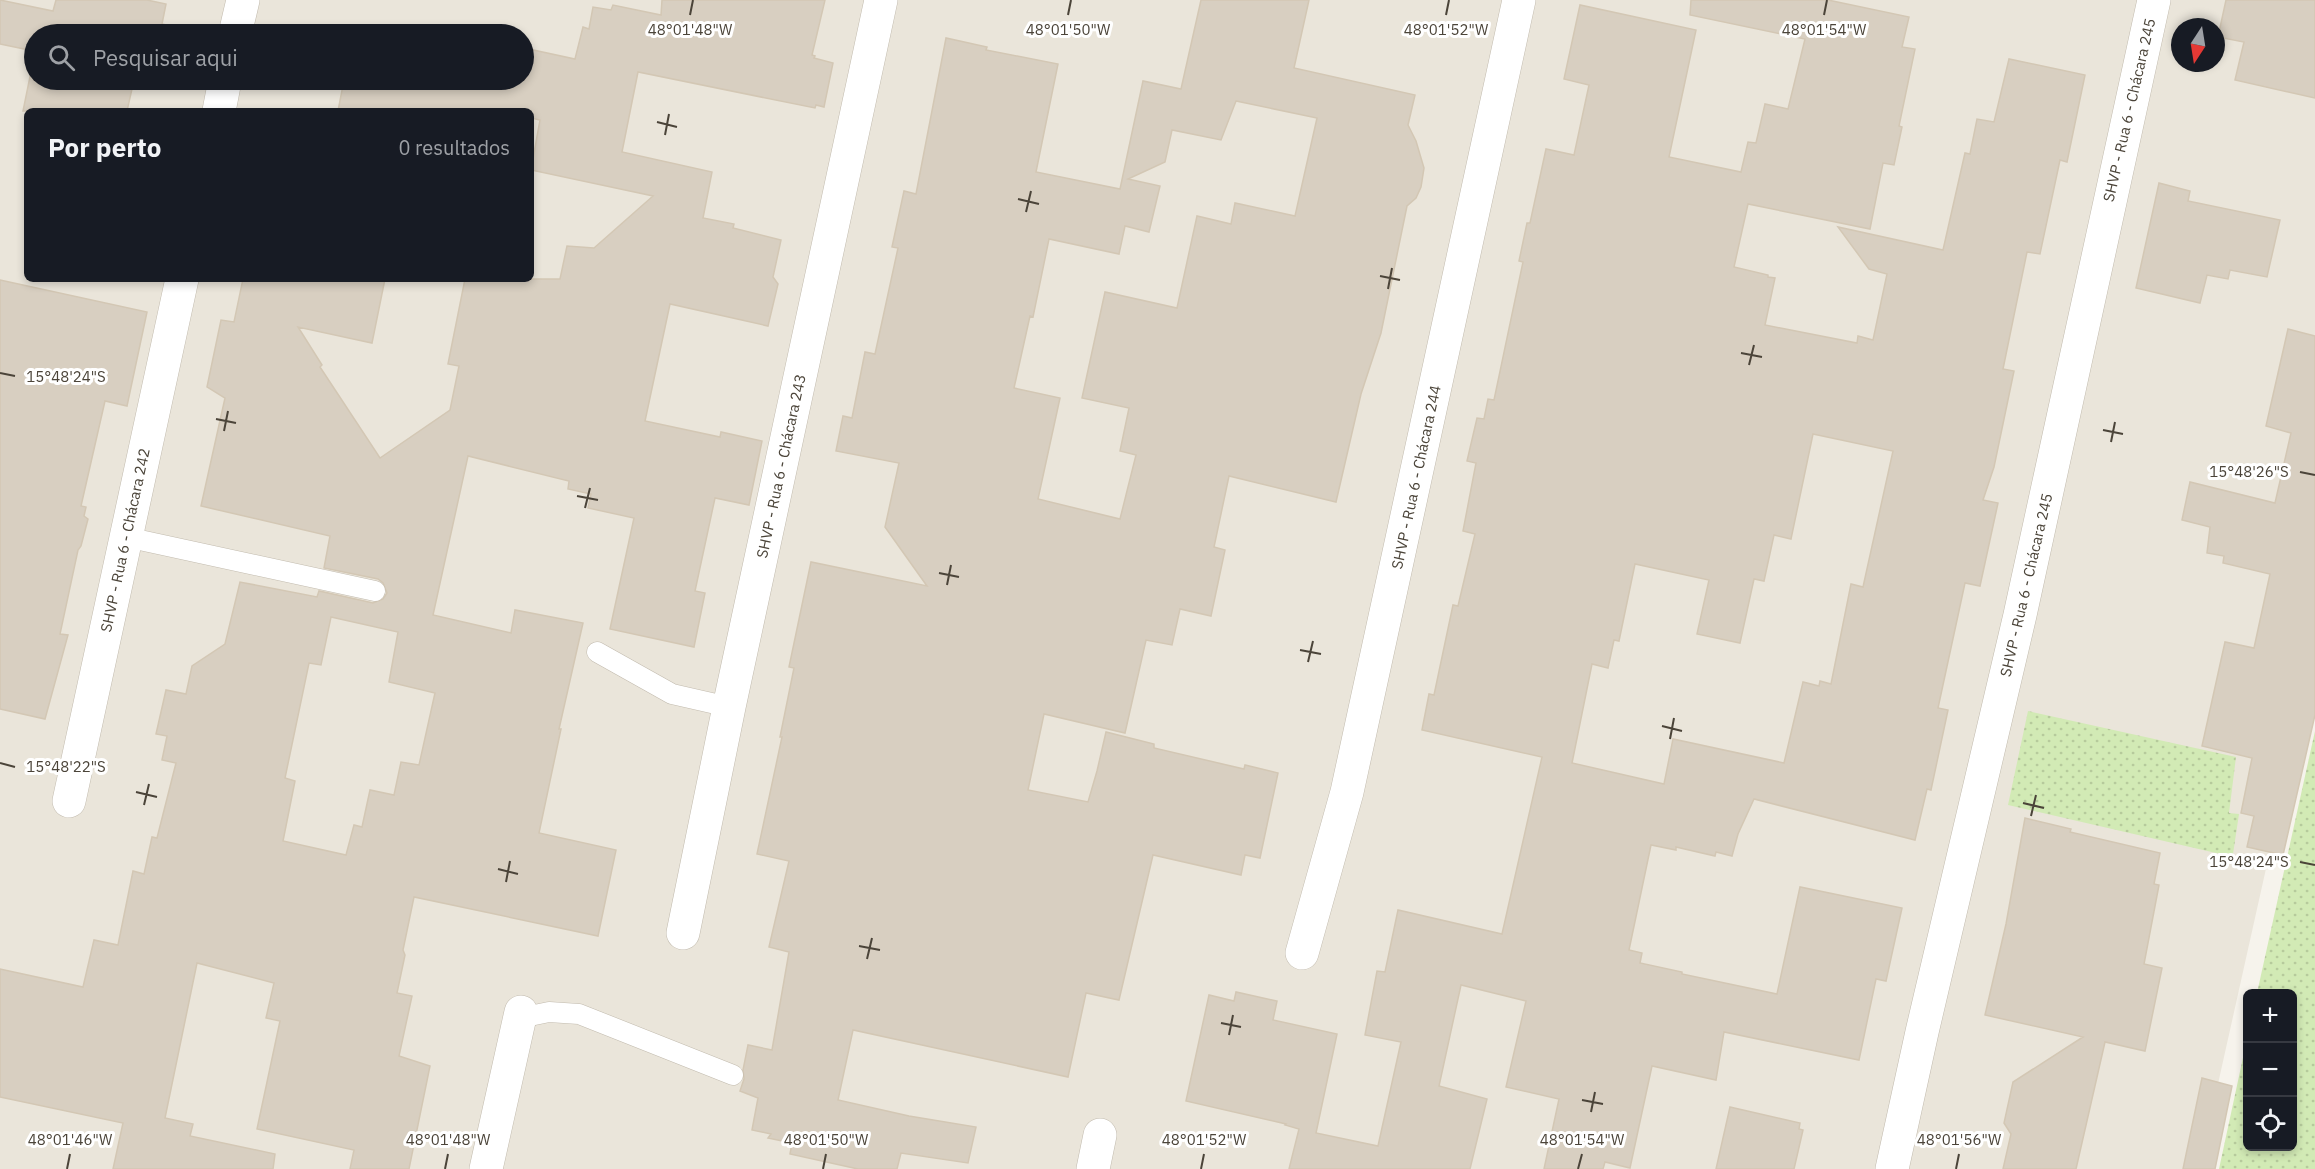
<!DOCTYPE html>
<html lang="pt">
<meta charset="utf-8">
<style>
body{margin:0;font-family:"IBM Plex Sans",sans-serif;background:#242831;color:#f1f3f6}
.controls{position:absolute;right:18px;bottom:18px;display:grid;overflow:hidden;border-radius:9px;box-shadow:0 3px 9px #0003}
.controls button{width:54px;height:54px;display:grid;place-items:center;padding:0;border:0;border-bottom:2px solid #363941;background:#171b24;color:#f1f3f6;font:30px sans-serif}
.compass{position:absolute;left:2171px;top:18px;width:54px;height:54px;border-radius:50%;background:#171b24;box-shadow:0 3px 9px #0003;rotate:192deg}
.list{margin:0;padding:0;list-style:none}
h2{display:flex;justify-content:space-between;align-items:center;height:78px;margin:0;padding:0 24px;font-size:26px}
h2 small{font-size:20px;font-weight:400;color:#9ea1a6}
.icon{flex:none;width:33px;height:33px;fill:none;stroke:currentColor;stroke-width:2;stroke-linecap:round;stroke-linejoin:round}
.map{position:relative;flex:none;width:2315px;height:1169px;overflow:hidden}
.search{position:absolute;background:#171b24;box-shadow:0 3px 9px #0003;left:24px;top:24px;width:510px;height:66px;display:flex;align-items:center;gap:15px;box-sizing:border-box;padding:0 21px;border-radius:33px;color:#9ea1a6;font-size:22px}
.panel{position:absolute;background:#171b24;box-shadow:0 3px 9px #0003;left:24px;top:108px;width:510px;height:174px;border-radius:9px}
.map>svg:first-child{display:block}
.residential{fill:#eae5da;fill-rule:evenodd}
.grass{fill:url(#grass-dots)}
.building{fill:#d8cfc1;stroke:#d3c7b4;stroke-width:1.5;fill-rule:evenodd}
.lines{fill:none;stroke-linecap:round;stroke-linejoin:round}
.service-casing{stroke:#c2bbae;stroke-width:21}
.minor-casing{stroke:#c2bbae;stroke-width:34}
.service{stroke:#fff;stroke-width:20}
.minor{stroke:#fff;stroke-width:33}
.ticks{fill:none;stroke:#4b4439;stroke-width:2}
.labels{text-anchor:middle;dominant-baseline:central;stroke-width:6;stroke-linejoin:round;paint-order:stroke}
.street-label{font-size:15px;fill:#4b4439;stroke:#fff}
.ticks-label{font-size:15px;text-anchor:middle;fill:#4b4439;stroke:#fff;stroke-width:6;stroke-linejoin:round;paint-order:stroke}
</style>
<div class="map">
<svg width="2315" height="1169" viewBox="0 0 2315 1169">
<defs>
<pattern id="grass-dots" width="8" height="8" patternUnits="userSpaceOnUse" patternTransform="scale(1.5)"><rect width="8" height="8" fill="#d2eab5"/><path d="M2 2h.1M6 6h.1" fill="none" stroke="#b6ca9c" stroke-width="1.8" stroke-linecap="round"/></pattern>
</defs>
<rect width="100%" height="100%" fill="#f6f3ec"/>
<path class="residential" d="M0 0H2315V649L2199 1169H0ZM2180 27H2216V63H2180ZM34 34H524V80H34ZM27 111H531V279H27Z"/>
<path class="grass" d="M2028 711 2236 757 2229 813 2239 814 2233 854 2216 853 2008 805Z
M2315 731V1169H2219L2247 1039 2248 1146H2292V994L2257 993Z"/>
<path class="building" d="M0 0 53 11 56 0H147L166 4 162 24 171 26 169 34H34V51L0 44Z
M662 0H825L812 55 815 56 814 58 833 63 824 107 816 105 815 108 638 72 622 152 712 172 703 218 734 224 733 228 781 240 773 277 778 284 768 326 670 304 645 421 720 437 721 432 762 441 749 505 715 498 695 591 705 593 694 647 610 629 634 518 588 508 591 494 568 489 569 481 468 456 433 615 511 633 515 610 583 623 559 729H561L539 833 616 850 598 936 414 897 403 950 405 955 397 993 412 996 399 1056 430 1066 409 1169H350L354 1150 257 1129 280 1021 266 1018 274 983 197 963 165 1118 193 1124 190 1136 275 1154 273 1169H113L123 1123 0 1097V969L83 987 94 940 118 945 133 871 144 874 152 837 157 838 176 763 162 760 167 736 156 734 166 690 186 694 192 666 225 644 240 582 317 597 319 591 373 603 383 599 387 593 383 583 378 579 324 568 330 536 201 506 225 398 207 387 221 320 234 322 243 279H385L372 343 298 327 322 365 320 367 380 458 450 410 459 366 448 364 465 279H560L567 246 594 248 653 196 531 170 540 120 531 118V111H338L344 80H524V48L575 59 583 27 589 29 593 7 611 10 613 5 661 15ZM331 617 398 632 389 682 435 693 419 765 401 762 394 795 370 790 362 827 354 825 346 855 283 841 295 781 285 778 309 663 321 665Z
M1201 0H1309L1294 68 1415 95 1408 125 1416 141 1424 168 1421 187 1416 198 1407 206 1381 333 1361 394 1336 502 1229 476 1214 547 1225 550 1211 616 1180 609 1172 645 1146 640 1125 733 1044 714 1028 790 1088 802 1097 771 1106 732 1154 744V748L1244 769 1245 765 1278 773 1260 858 1245 855 1241 875 1153 855 1119 1000 1086 993 1068 1077 853 1030 838 1100 909 1116 976 1127 968 1163 901 1153 897 1169H858L790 1154 792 1143 768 1138 771 1134 752 1130 758 1098 740 1091 744 1079 743 1070 748 1045 772 1050 789 952 769 947 789 861 757 854 782 737H780L794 668 789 667 811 562 927 586 885 527 899 463 836 451 843 416 852 418 865 352 875 354 898 248 892 247 904 191 916 194 946 38 987 47 986 50 1058 64 1036 172 1120 189 1143 81 1181 89ZM1236 101 1317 118 1295 216 1235 203 1231 224 1197 216 1177 308 1105 292 1082 398 1129 408 1120 451 1136 455 1120 519 1038 499 1060 398 1014 388 1030 316 1033 317 1049 239 1119 254 1125 226 1149 232 1160 186 1128 179 1165 162 1172 130 1221 140Z
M1691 0H1828L1909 17 1902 47 1915 49 1899 126 1902 127 1894 165 1883 163 1870 229 1748 204 1734 267 1768 275V277L1775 278 1765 325 1857 343 1858 336 1873 340 1887 274 1869 269 1838 227 1943 250 1965 153 1970 154 1977 119 1994 122 2009 59 2085 75 2067 162 2060 160 2040 254 2027 252 2003 369 2014 371 1994 467 1983 500 1998 503 1980 586 1965 583 1938 708 1948 710 1931 790 1927 789 1915 840 1754 799 1738 834 1732 856 1716 852 1715 856 1676 847V850L1651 845 1629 950 1642 953 1640 963 1682 972V974L1777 994 1800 887 1902 908 1886 981 1876 979 1859 1060 1724 1032 1716 1080 1652 1066 1630 1168 1605 1162 1603 1169H1544L1559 1099 1506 1087 1526 1001 1461 985 1439 1086 1487 1099 1470 1169H1289L1299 1129 1285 1125 1286 1124 1186 1101 1209 995 1234 1001 1236 992 1277 1001 1273 1020 1337 1034 1316 1133 1378 1146 1401 1042 1365 1035 1377 971 1385 972 1398 910 1502 934 1542 757 1422 730 1429 694 1434 695 1453 605 1458 606 1475 534 1463 531 1476 463 1467 461 1477 418 1484 419 1488 399 1494 400 1523 262 1519 261 1527 223H1530L1546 149 1574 155 1589 85 1564 79 1580 5 1696 30 1669 157 1741 172 1748 142 1756 143 1765 104 1788 109 1805 39 1690 15ZM1813 434 1893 451 1863 587 1851 584 1831 684 1820 681 1819 686 1803 682 1784 763 1673 739 1664 784 1572 763 1592 664 1608 668 1614 640 1619 641 1635 564 1709 580 1697 634 1740 643 1754 579 1764 581 1774 535 1791 539Z
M2226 0H2315V98L2235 80 2244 42 2218 37Z
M34 57V80H134L127 111H23Z
M2159 183 2190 191 2188 201 2280 220 2267 277 2230 270 2228 279 2207 275 2200 303 2136 288Z
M0 280 147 312 127 406 105 401 81 506 86 507 84 516 88 519 81 546 78 550 60 634 68 635 45 719 0 709Z
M2288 329 2315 336V715L2283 855 2247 847 2254 816 2241 813 2252 758 2202 746 2225 642 2254 648 2270 574 2223 563 2224 556 2207 553 2210 527 2182 520 2190 482 2275 503 2291 433 2266 426Z
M2025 818 2071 829 2070 832 2160 853 2154 884 2159 885 2144 964 2162 968 2145 1051 2105 1042 2076 1169H2003L2011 1134 2004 1123 2013 1082 2083 1037 1985 1015 2006 924Z
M2202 1078 2232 1086 2215 1169H2183Z
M1730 1107 1800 1123 1799 1129 1803 1130 1794 1169H1716Z"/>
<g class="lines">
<g class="service-casing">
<path id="service" d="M126 537 375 591
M597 652 672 694 729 707
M520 1018 549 1012 579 1014 733 1075"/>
</g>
<g class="minor-casing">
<path id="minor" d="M235 34 243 0
M219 111 225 80
M69 801 182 279
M683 933 729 707 881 0
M1302 953 1347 792 1519 0
M486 1169 521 1012
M1093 1169 1100 1135
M1892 1169 1922 1032 2020 615 2154 0"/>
</g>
<use href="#service" class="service"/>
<use href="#minor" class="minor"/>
</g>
<path class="ticks" d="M690 15 693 0M1068 15 1071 0M1446 15 1449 0M1824 15 1827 0M657 122 677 127M665 135 669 114M1018 199 1039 204M1026 212 1031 191M1380 276 1400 280M1388 289 1392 268M1741 353 1762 357M1749 365 1754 345M0 373 15 376M216 419 236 423M2103 430 2123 434M224 431 228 411M2111 442 2115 422M2300 472 2315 475M577 496 598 500M585 508 590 488M939 573 959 577M947 585 951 565M1300 650 1321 654M1308 662 1313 641M1662 726 1682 731M1670 739 1674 718M0 763 15 767M136 792 157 797M2023 803 2044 808M144 805 149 784M2031 816 2036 795M2300 862 2315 865M498 869 518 874M506 882 510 861M859 946 880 950M867 959 872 938M1221 1023 1241 1027M1229 1035 1233 1015M1582 1100 1603 1104M1591 1112 1595 1092M67 1169 70 1154M445 1169 448 1154M823 1169 826 1154M1201 1169 1204 1154M1578 1169 1582 1154M1956 1169 1959 1154"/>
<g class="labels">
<g class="street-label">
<text transform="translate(2129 110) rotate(-77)">SHVP - Rua 6 - Chácara 245</text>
<text transform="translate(781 466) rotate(-78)">SHVP - Rua 6 - Chácara 243</text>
<text transform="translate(1416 477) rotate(-78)">SHVP - Rua 6 - Chácara 244</text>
<text transform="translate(125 540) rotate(-78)">SHVP - Rua 6 - Chácara 242</text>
<text transform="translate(2026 585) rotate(-77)">SHVP - Rua 6 - Chácara 245</text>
</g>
</g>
<g class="ticks-label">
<text x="690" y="35">48°01'48"W</text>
<text x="1068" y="35">48°01'50"W</text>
<text x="1446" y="35">48°01'52"W</text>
<text x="1824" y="35">48°01'54"W</text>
<text x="66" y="382">15°48'24"S</text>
<text x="2249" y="477">15°48'26"S</text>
<text x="66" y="772">15°48'22"S</text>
<text x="2249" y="867">15°48'24"S</text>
<text x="70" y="1145">48°01'46"W</text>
<text x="448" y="1145">48°01'48"W</text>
<text x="826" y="1145">48°01'50"W</text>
<text x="1204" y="1145">48°01'52"W</text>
<text x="1582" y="1145">48°01'54"W</text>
<text x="1959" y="1145">48°01'56"W</text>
</g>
</svg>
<div class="controls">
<button>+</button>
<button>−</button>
<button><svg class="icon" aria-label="locate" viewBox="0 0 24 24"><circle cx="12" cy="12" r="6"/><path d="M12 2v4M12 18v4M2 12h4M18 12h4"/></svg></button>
</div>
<svg class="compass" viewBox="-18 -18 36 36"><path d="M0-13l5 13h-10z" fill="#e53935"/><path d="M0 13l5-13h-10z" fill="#9ea1a6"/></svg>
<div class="search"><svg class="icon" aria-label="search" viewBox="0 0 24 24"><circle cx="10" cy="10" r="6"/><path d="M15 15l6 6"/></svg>Pesquisar aqui</div>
<section class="panel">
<h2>Por perto<small>0 resultados</small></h2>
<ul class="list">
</ul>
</section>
</div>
